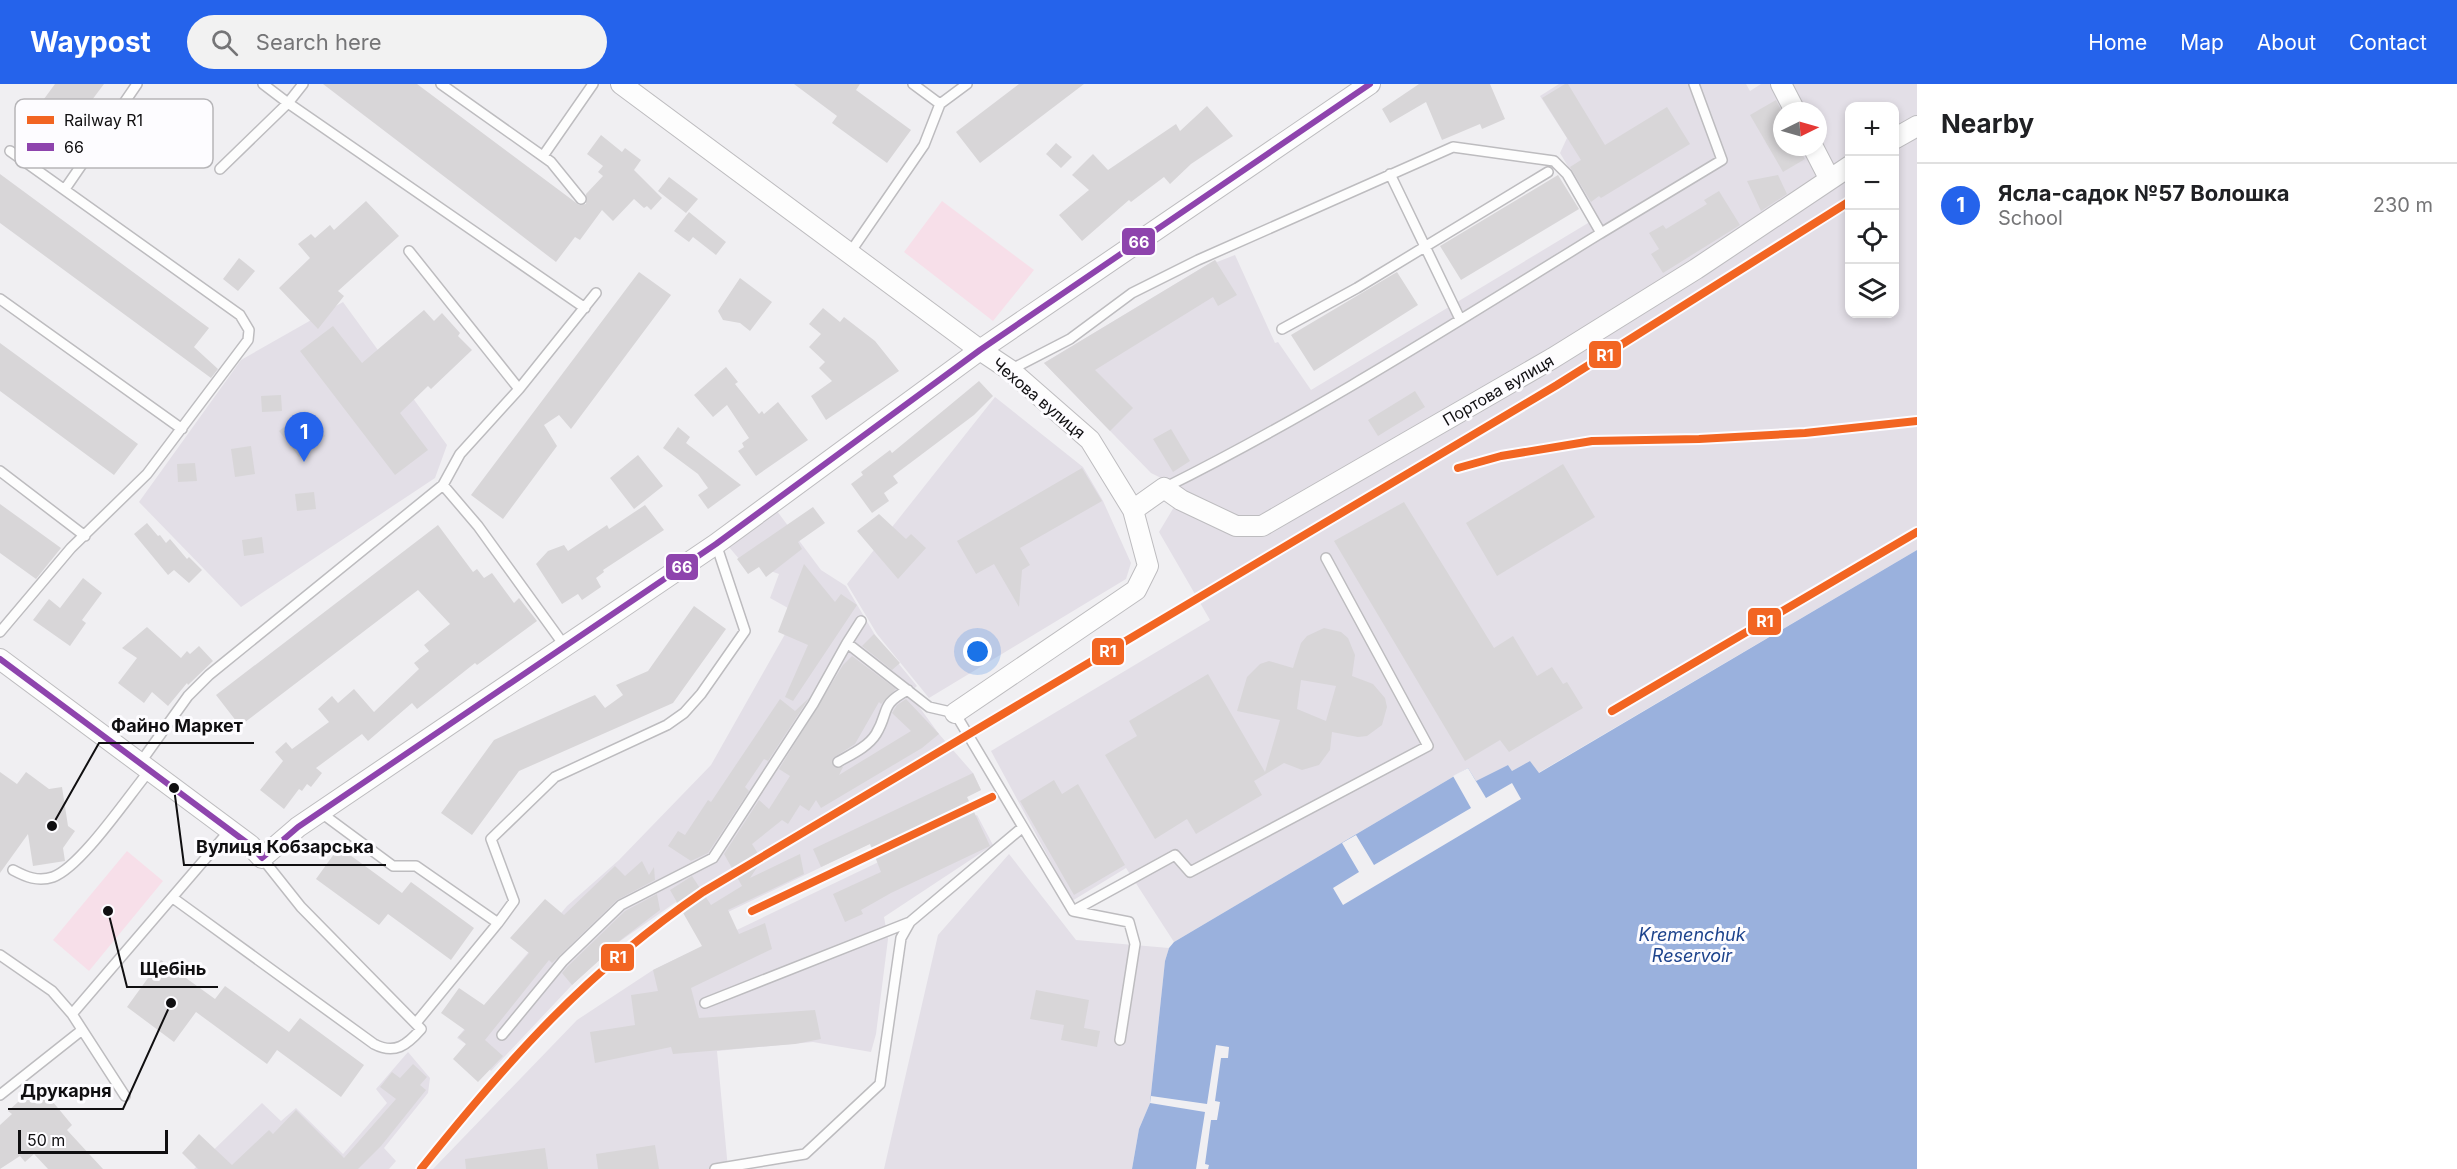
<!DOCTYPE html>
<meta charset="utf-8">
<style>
body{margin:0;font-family:Inter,sans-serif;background:#f2f2f2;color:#202124}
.controls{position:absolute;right:18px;top:18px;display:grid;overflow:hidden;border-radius:12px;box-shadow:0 3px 9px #0003}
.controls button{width:54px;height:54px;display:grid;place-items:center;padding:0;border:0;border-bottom:2px solid #e0e0e0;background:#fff;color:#202124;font:30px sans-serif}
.compass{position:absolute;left:1773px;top:18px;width:54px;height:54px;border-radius:50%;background:#fff;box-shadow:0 3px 9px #0003;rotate:85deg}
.scale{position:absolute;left:18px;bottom:15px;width:150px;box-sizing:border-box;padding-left:6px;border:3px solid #100f11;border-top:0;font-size:16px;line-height:21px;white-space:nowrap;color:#100f11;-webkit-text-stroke:4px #fdfcff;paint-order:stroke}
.you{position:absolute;left:978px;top:568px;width:21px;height:21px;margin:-15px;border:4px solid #fff;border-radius:50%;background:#1a73e8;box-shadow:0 0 0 9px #1a73e833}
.badge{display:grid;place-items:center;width:39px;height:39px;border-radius:50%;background:#2563eb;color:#fff;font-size:20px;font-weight:700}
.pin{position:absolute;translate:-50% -50px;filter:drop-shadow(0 2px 3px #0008)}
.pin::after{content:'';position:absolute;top:32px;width:21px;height:18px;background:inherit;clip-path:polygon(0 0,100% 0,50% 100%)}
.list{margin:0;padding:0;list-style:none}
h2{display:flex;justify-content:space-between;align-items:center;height:78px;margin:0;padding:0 24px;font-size:26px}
h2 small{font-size:20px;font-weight:400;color:#757577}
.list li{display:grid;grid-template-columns:39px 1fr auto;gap:18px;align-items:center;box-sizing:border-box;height:84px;padding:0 24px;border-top:2px solid #e0e0e0}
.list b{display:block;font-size:22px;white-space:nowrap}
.list p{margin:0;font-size:20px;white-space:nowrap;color:#757577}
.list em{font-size:20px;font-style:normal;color:#757577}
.icon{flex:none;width:33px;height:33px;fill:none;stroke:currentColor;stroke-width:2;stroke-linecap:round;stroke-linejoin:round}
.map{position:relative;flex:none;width:1917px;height:1085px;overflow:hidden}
header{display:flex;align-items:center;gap:36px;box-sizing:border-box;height:84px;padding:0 30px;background:#2563eb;color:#fff}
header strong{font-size:28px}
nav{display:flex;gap:33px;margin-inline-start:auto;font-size:21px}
.search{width:420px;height:54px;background:#f2f2f2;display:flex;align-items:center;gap:15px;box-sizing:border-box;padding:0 21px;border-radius:33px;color:#757577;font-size:22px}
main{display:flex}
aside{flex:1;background:#fff}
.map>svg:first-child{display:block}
.built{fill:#e3dfe7;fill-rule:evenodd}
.green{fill:#f7dfe9}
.water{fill:#9ab1dd}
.pier{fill:#f0eff2}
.building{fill:#d8d6d8;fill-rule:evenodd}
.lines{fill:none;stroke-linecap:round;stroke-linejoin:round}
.service-casing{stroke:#bdbcbf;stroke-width:12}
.minor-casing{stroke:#bdbcbf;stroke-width:22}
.service{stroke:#fdfdfd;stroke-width:9}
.minor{stroke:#fdfdfd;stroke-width:20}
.bus-1-casing{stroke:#fdfcff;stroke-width:10}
.bus-1{stroke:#8e44ad;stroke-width:6}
.rail-1-casing{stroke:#fdfcff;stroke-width:12}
.rail-1{stroke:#f26522;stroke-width:8}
.labels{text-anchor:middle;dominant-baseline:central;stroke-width:6;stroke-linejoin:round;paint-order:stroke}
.street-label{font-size:16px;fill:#100f11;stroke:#fdfcff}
.water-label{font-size:18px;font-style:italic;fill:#1d438c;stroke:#fdfcff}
.key{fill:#fdfcff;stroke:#b6b5b8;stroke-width:1.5}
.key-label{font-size:16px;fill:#100f11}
.leader{fill:none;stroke:#100f11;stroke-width:2}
.callout-dot{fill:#100f11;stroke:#fdfcff;stroke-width:2}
.callout-label{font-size:18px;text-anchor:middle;font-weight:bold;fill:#100f11;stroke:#fdfcff;stroke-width:6;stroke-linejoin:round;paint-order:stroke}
.line-badge{stroke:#fdfcff;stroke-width:2}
.badge-label{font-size:16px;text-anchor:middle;font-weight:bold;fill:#fff}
</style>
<header>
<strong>Waypost</strong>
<div class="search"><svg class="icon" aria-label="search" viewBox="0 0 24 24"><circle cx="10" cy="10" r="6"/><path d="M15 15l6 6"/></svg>Search here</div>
<nav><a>Home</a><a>Map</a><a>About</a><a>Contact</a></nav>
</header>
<main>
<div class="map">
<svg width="1917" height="1085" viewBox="0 0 1917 1085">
<rect width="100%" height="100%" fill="#f0eff2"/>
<path class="built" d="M1559 0H1746L1750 7 1761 0H1917V466L1538 689 1530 677 1512 687 1508 681 1476 697 1468 684 1174 858 1126 784 1072 817 991 667 1210 536 1159 448 1174 423 1163 395 1151 389 1044 279 1215 176 1217 178 1235 171 1275 259 1278 258 1311 306 1598 133 1560 69 1567 54 1540 12ZM1850 22H1894V230H1850ZM1782 27H1818V63H1782Z
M343 218 447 361 435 394 241 523 139 418 241 276Z
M995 313 1083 383 1103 417 1131 479 1126 495 929 614 877 550 847 500Z
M774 423 821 486 846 502 875 551 917 602 909 609 939 650 973 689 981 706 726 829 686 833 676 818 616 860 572 901 491 987 472 964 457 954 567 822 619 776 711 681 797 529 770 514 779 490 740 476 723 456Z
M977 731 993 761 884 833 888 855 876 950 871 968 813 958 717 967 728 1085H433L577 936 653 886Z
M1009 770 1076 856 1169 864 1165 877 1150 1019 1139 1045 1132 1085H884L938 851Z
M408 968 430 994 428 1009 384 1064 396 1077 389 1085H194L262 1019 281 1037 296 1024 343 1070 387 1019 376 1005Z"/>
<path class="green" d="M942 117 1034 186 993 237 904 168Z
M127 767 163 797 89 887 53 856Z"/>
<path class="water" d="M1917 466V1085H1132L1139 1045 1150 1019 1165 877 1169 864 1174 858 1468 684 1476 697 1508 681 1512 687 1530 677 1539 689Z"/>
<path class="pier" d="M1468 684 1486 714 1512 699 1521 715 1343 821 1333 804 1359 788 1342 759 1356 751 1374 781 1471 724 1453 692Z
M1216 961 1229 963 1228 974H1221L1215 1017 1220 1018 1217 1036H1211L1205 1080 1209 1081 1208 1085H1196L1205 1028 1150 1019 1151 1012 1207 1020Z"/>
<path class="building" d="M55 0H104L50 72 19 49Z
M323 0H417L579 121 586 120V110L603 92 598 88 603 82 587 70 601 51 622 68 625 64 641 76 634 86 662 114 651 126 647 122 644 124 634 115 613 137 602 126 580 156 575 153 556 178Z
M794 0H860L856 6 911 46 887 79 832 39 837 32Z
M1019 0H1084L980 79 956 48Z
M1419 0H1490L1505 35 1482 45 1480 40 1442 56 1426 18 1390 39 1382 25Z
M1565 0H1568L1605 61 1667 23 1690 60 1601 114 1599 112 1591 118 1570 83 1581 76 1542 14Z
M1776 16 1782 28V63H1798L1805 75 1783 88 1750 31Z
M1207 22 1233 52 1191 80 1170 100 1164 93 1131 118 1129 116 1082 157 1059 131 1089 106 1072 91 1093 70 1108 86 1176 40 1180 47Z
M1056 59 1072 73 1061 84 1046 70Z
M0 90 209 244 194 263 218 285 211 294 0 139Z
M1558 91 1579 125 1461 196 1440 162Z
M1778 91 1787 110 1761 127 1747 97Z
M669 93 698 115 686 129 658 107Z
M1719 107 1740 141 1663 189 1651 170 1659 165 1649 149 1663 141 1666 145 1707 120 1704 116Z
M366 117 399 152 338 207 344 212 318 245 279 204 310 174 298 160 311 150 315 154 330 141 334 146Z
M689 128 726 158 716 171 693 153 689 158 674 147Z
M239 174 255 187 238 207 223 195Z
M1215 176 1237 211 1218 222 1213 213 1095 286 1133 324 1110 347 1044 279Z
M639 188 671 211 571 345 559 331 544 341 557 362 503 435 471 411Z
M1397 188 1418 221 1314 287 1291 251Z
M740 194 772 218 750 247 740 239 723 236 718 227Z
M823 224 840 238 844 233 875 257 899 287 826 336 811 312 832 297 819 284 825 278 809 263 821 250 809 240Z
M424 226 434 237 442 229 460 249 458 252 472 266 431 305 428 302 400 329 428 366 395 391 300 267 333 242 362 279Z
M0 259 138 360 114 391 0 307Z
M726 283 738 298 735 300 759 330 762 327 764 330 778 318 808 356 756 392 738 367 744 363 742 359 749 354 727 321 713 333 694 311Z
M979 297 993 312 974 331 893 392 898 399 884 409 889 417 872 429 851 400 863 391 861 388 890 366 892 369Z
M1415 307 1425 323 1378 352 1368 336Z
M281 311 282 327 262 328 261 312Z
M305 327 325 352 299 373 279 347Z
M678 343 690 353 686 359 741 401 708 425 698 411 708 404 698 390 663 364Z
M1171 345 1190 377 1173 388 1153 355Z
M251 362 255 390 235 393 231 365Z
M638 371 663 402 634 425 610 394Z
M195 379 197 397 178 398 177 380Z
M1563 380 1595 433 1497 492 1466 439Z
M1082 384 1102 417 1020 464 1030 481 1022 486 1019 523 994 480 976 490 957 457Z
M314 408 316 425 297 427 295 410Z
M1404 418 1494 564 1513 552 1537 592 1552 583 1563 600 1567 598 1583 624 1509 668 1500 656 1465 677 1334 457Z
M0 420 61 464 36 495 0 469Z
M645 421 664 446 603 486 604 488 596 494 601 503 582 516 578 510 562 520 536 480 548 467 564 461 568 467 607 441 609 445Z
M813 423 825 439 798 458 802 465 766 493 759 483 748 490 737 475Z
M879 430 906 455 911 450 926 464 898 495 857 447Z
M147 439 158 452 160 451 166 459 170 455 187 475 189 473 202 486 189 499 174 486 168 491 134 450Z
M438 441 473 488 477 485 484 494 492 489 514 519 519 514 537 537 477 581 475 579 417 625 412 619 368 657 362 650 316 684 322 689 311 703 307 700 302 707 299 705 284 725 260 706 283 677 275 668 286 658 292 665 329 638 318 625 332 612 338 619 354 605 374 628 419 585 414 579 429 567 424 561 450 540 418 506 240 642 216 611Z
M262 453 264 469 244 472 242 456Z
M804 480 835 518 841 510 857 521 793 617 785 613 808 561 778 548Z
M83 494 102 509 82 536 86 539 70 562 33 536 49 515 60 524Z
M694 522 726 545 673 619 519 687 472 751 441 729 494 656 595 611 605 624 623 611 616 601 648 587Z
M147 543 181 574 187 567 190 570 199 562 213 577 188 601 187 599 168 622 152 608 144 619 118 599 137 574 122 564Z
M1324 544 1341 548 1348 554 1355 571 1352 592 1373 600 1385 614 1387 623 1382 641 1367 652 1358 653 1332 648 1330 666 1319 681 1302 686 1284 679 1254 697 1262 711 1196 750 1187 735 1155 755 1105 671 1137 652 1129 637 1208 590 1265 688 1280 636 1237 627 1247 593 1260 580 1269 577 1293 584 1301 559 1307 552ZM1301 596 1336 602 1326 637 1297 625Z
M874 550 900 579 892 586 862 562Z
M852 572 896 605 881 620 879 618 855 660 833 674 834 683H843L839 691 911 647 892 629 897 621 906 615 939 650 922 664 821 724 816 716 809 727 800 721 788 740 782 736 752 760 762 776 750 794 800 770 804 790 728 826 739 850 765 839 772 865 691 904 699 934 815 926 821 955 795 960 673 970 671 963 595 979 590 948 635 941 631 911 658 907 653 886 702 862 670 806 692 792 711 821 742 802 724 770 759 716 769 725 790 692 779 685 843 581Z
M809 614 768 677 764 675 745 703 749 707 708 769 691 777 668 762 678 747 685 751 708 716 711 718 780 615 795 627Z
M0 688 17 700 26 688 49 705 62 703 68 742 75 747 63 764 65 777 33 782 28 750 0 789Z
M973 689 981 706 967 713 990 762 891 809 861 826 863 830 845 838 833 810 881 788 870 760 821 783 813 765Z
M1054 696 1062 710 1078 700 1125 781 1074 811 1020 717Z
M339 763 402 809 411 798 474 844 451 876 388 830 379 841 316 795Z
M642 777 649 791 654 783 655 796 617 816 552 879 549 876 485 956 503 972 478 998 453 975 466 960 458 953 465 946 441 929 459 904 484 921 529 869 510 854 545 815 564 831 615 782 625 792Z
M657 810 660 826 601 871 603 873 572 901 562 889 568 882 625 827Z
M161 876 215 915 225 902 289 948 300 934 364 981 341 1013 277 966 267 980 196 928 174 958 127 923Z
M1036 906 1089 916 1084 944 1100 947 1097 963 1061 956 1064 941 1030 935Z
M413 980 427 993 420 1001 426 1006 381 1062 358 1085H198L182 1069 199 1050 232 1081 269 1046 273 1050 296 1026 344 1074 396 1015 380 1003 392 988 400 994Z
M38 1000 72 1041 67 1046 103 1085H48L34 1070 25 1078 20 1072 0 1085V1041L12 1030 8 1027Z
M655 1061 659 1085H598L596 1070Z
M545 1064 548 1085H466L465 1075Z"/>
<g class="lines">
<g class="service-casing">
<path id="service" d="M263 0 288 19 303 0
M441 0 551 78 581 115
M913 0 940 20 967 0
M543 72 593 0
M220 85 288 19 585 224
M1390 90 1460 235
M65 105 137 0
M1601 149 1722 76 1694 0
M409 167 519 305
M849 170 924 61 940 20
M0 215 182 345
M1282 245 1357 204 1548 88
M1010 286 1070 255 1132 209 1198 176 1453 63 1554 77 1567 90 1601 149C1458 237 1315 329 1164 404
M0 387 85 452
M443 401 460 370 519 305 596 209
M0 548 71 464 147 390 248 256 249 246 240 231 10 67
M847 559 861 537
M838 678C850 671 868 663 876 650 890 627 879 621 908 606
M140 679 188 612 209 591 443 401 478 442 564 561
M320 728 393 782H416L498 839 416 939
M13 786C26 793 38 798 53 793 81 783 129 711 150 686
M173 814 374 960C395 971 407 961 421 945L301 823 262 774
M1073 827 1175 771 1190 788 1428 662 1326 474
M498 839 514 817 491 755 555 693 667 641 684 629 701 610 745 547 716 460
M0 871 52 907 72 930
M705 919 910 838
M502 951 563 877 621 821 713 774 813 620 847 559 929 623 955 629 1073 827 1129 838 1135 860 1120 956
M0 1011 82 946
M125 1012 72 930 230 746
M715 1085 805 1070 880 1000 901 854 910 838 1023 743"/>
</g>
<g class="minor-casing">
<path id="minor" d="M621 0 980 266 1010 286 1090 356 1133 426 1148 482 1136 506 955 629
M1781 0 1795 27
M1894 55 1917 42
M1813 63 1829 94
M1133 426 1164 404 1181 416 1236 442H1262L1553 274 1696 185 1850 82
M0 575 250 761 262 774 298 743 716 460 980 266 1370 0"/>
</g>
<use href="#service" class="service"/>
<use href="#minor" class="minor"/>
<g class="bus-1-casing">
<path id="bus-1" d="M0 575 250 761 262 774 298 743 716 460 980 266 1370 0"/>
</g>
<use href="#bus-1" class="bus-1"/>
<g class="rail-1-casing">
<path id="rail-1" d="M1458 384 1501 372 1592 357 1699 355 1805 349 1917 337
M1612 627 1917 448
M752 827 992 713
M421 1085C508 976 587 887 703 808L1557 301 1850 117"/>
</g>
<use href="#rail-1" class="rail-1"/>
</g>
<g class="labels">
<g class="street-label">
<text transform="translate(1498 306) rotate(-30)">Портова вулиця</text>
<text transform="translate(1039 314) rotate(40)">Чехова вулиця</text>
</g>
<g class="water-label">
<text x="1692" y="850">Kremenchuk<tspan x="1692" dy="21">Reservoir</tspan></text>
</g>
</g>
<rect x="15" y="15" width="198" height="69" rx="9" class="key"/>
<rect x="27" y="32" width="27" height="8" fill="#f26522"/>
<rect x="27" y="59" width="27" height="8" fill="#8e44ad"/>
<g class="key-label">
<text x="64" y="42">Railway R1</text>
<text x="64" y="69">66</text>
</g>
<path class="leader" d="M52 742L99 659H254M174 704L184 781H386M108 827L127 903H218M171 919L123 1025H8"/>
<g class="callout-dot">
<circle cx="52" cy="742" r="6"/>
<circle cx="174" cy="704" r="6"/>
<circle cx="108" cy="827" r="6"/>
<circle cx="171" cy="919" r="6"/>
</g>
<g class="callout-label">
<text x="177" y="648">Файно Маркет</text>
<text x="285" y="769">Вулиця Кобзарська</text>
<text x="173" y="891">Щебінь</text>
<text x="66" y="1013">Друкарня</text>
</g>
<g class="line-badge">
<rect x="1121" y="143" width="35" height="29" rx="6" fill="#8e44ad"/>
<rect x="1588" y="256" width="34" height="29" rx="6" fill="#f26522"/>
<rect x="665" y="469" width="34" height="28" rx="6" fill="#8e44ad"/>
<rect x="1747" y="523" width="35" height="29" rx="6" fill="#f26522"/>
<rect x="1091" y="553" width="34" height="29" rx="6" fill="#f26522"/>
<rect x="600" y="859" width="35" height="29" rx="6" fill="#f26522"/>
</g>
<g class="badge-label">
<text x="1139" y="164">66</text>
<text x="1605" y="277">R1</text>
<text x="682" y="489">66</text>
<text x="1765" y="543">R1</text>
<text x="1108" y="573">R1</text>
<text x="618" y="879">R1</text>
</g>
</svg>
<div class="controls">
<button>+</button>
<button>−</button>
<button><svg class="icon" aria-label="locate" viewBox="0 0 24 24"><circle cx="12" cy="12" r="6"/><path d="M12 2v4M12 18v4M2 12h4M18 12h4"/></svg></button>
<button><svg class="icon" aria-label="layers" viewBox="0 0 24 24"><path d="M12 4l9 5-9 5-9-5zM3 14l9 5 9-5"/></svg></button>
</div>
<svg class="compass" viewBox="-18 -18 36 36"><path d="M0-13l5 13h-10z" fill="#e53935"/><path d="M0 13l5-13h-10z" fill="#757577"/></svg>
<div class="scale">50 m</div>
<div class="you"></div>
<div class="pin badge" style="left:304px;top:378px">1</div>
</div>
<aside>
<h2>Nearby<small></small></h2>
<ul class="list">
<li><span class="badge">1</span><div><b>Ясла-садок №57 Волошка</b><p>School</p></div><em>230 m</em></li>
</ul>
</aside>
</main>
